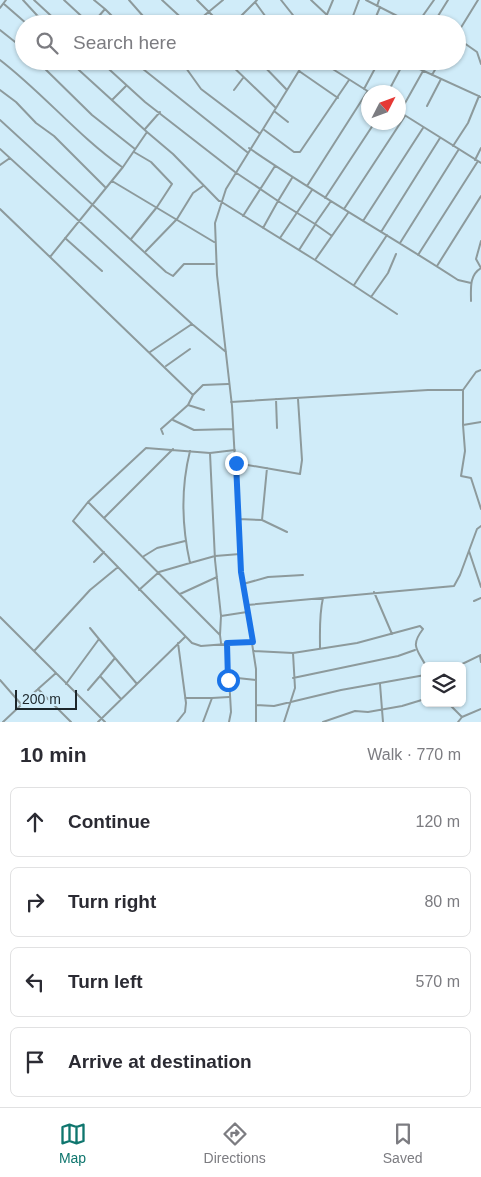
<!DOCTYPE html>
<meta charset="utf-8">
<style>
body{margin:0;font-family:Arial,sans-serif;background:#f2f2f3;color:#2b2b33}
.controls{position:absolute;right:15px;bottom:15px;display:grid;overflow:hidden;border-radius:8px;box-shadow:0 1px 4px #0004}
.controls button{width:45px;height:45px;display:grid;place-items:center;padding:0;border:0;border-bottom:1px solid #e1e1e2;background:#fff;color:#2b2b33;font:25px sans-serif}
.compass{position:absolute;left:361px;top:85px;width:45px;height:45px;border-radius:50%;background:#fff;box-shadow:0 1px 4px #0004;rotate:48deg}
.scale{position:absolute;left:15px;bottom:12px;width:62px;box-sizing:border-box;padding-left:5px;border:2px solid #1c262b;border-top:0;font-size:14px;line-height:18px;white-space:nowrap;color:#1c262b;-webkit-text-stroke:4px #d0ecf9;paint-order:stroke}
.stop{position:absolute;width:15px;height:15px;margin:-11px;border:4px solid #1a73e8;border-radius:50%;background:#fff}
.stop.end{background:#1a73e8;border-color:#fff;box-shadow:0 1px 5px #0008}
.list{margin:0;padding:0;list-style:none}
h2{display:flex;justify-content:space-between;align-items:center;height:65px;margin:0;padding:0 20px;font-size:21px}
h2 small{font-size:16px;font-weight:400;color:#7c7c81}
.list li{display:grid;grid-template-columns:32px 1fr auto;gap:15px;align-items:center;box-sizing:border-box;height:70px;margin:0 10px 10px;padding:0 10px;border:1px solid #e1e1e2;border-radius:8px}
.list b{display:block;font-size:19px;white-space:nowrap}
.list em{font-size:16px;font-style:normal;color:#7c7c81}
.icon{flex:none;width:28px;height:28px;fill:none;stroke:currentColor;stroke-width:2;stroke-linecap:round;stroke-linejoin:round}
.map{position:relative;flex:none;width:481px;height:722px;overflow:hidden}
.search{position:absolute;background:#fff;box-shadow:0 1px 4px #0004;left:15px;right:15px;top:15px;height:55px;display:flex;align-items:center;gap:12px;box-sizing:border-box;padding:0 18px;border-radius:28px;color:#7c7c81;font-size:19px}
.sheet{height:385px;background:#fff}
nav{display:flex;justify-content:space-around;align-items:center;box-sizing:border-box;height:70px;border-top:1px solid #e1e1e2;background:#fff;font-size:14px;color:#7c7c81}
nav a{display:grid;justify-items:center;gap:2px}
nav .on{color:#0f766e}
.map>svg:first-child{display:block}
.lines{fill:none;stroke-linecap:round;stroke-linejoin:round}
.minor{stroke:#8d9a9c;stroke-width:2}
.route{stroke:#1a73e8;stroke-width:6}
</style>
<div class="map">
<svg width="481" height="722" viewBox="0 0 481 722">
<rect width="100%" height="100%" fill="#d0ecf9"/>
<g class="lines">
<path class="minor" d="M23 0 45 24
M34 0 60 24
M64 0 90 24
M94 0 105 9
M129 0 150 24
M162 0 188 24
M197 0 221 24
M281 0 300 24
M311 0 327 15
M366 0 413 24
M255 2 271 24
M4 4 27 24
M377 6 379 0
M0 8 6 0
M92 24 105 9 120 24
M194 24 223 0
M233 24 257 0
M323 24 333 0
M350 24 359 0
M373 24 380 7
M417 24 434 0
M433 24 448 0
M0 30 24 49
M457 34 478 0
M457 38 477 52 481 64
M0 60C43 93 78 136 122 167
M37 61 92 115 135 149
M69 61 147 132 123 167 50 257 193 395 188 405 161 429 163 434
M100 61 145 102 235 172 278 201 292 178
M133 61 247 152
M181 61 201 89 259 133
M227 61 276 108
M259 61 287 90
M320 61 369 92
M402 61 481 97
M328 66 331 61
M142 68 149 61
M299 71 338 98
M432 75 440 61
M364 89 379 61
M0 90 16 102 36 123 54 136 106 188
M234 90 243 78
M388 92 404 62
M112 100 126 86
M427 106 441 79
M274 111 288 122
M398 111 481 163
M400 112 423 71
M0 120 166 272 173 276 184 264H214
M145 129 160 112
M263 129 294 152H300L349 80
M147 132 173 154 219 201
M453 146 468 123 479 96
M249 148C317 195 389 235 458 280L471 283
M0 149 192 324
M475 160 481 148
M0 165 10 158
M112 181 214 242
M307 186 367 92
M325 198 375 122
M220 201 315 260 348 213
M331 201 315 224 332 236
M0 209 50 257
M344 209 405 116
M243 216 275 166
M363 221 423 128
M263 228 278 201 315 224
M381 232 440 138
M65 238 102 271
M280 238 312 190
M131 239 157 207 172 184 151 162 134 152
M481 241 476 259 481 268
M400 243 459 149
M299 250 315 225
M146 251 177 219 193 193 203 186
M418 255 478 161
M315 260 397 314
M437 266 481 196
M354 285 387 235
M371 297 388 273 396 254
M471 301C471 289 469 275 481 268
M150 352 192 324 226 352
M166 366 190 349
M463 390V425L481 422
M193 395 203 385 228 384
M276 399 277 428
M231 402 428 390H463L476 372 481 370
M188 405 204 410
M173 420 194 430 233 429
M463 425 465 451 461 476 471 478 481 509
M235 450 210 453 146 448 88 502 73 521 192 643 201 646 252 642
M190 451C181 487 182 527 190 563L215 556 240 554
M210 453 215 560 221 616 220 635
M236 463 300 474 302 460 298 399
M88 502 220 635 221 643
M105 517 173 449
M238 519 262 520 287 532
M262 520 267 468
M469 551 481 587
M144 556 157 548 185 541
M94 562 104 552
M243 584 268 577 303 575
M139 590 159 572 190 563
M374 592 392 634
M180 594 217 577
M474 601 481 598
M247 605 454 586 460 575 477 529 481 526
M221 616 247 612
M0 617 105 722
M90 628 99 639
M227 643 231 712 229 722
M320 648C320 631 319 615 323 598
M35 650 90 590 118 567
M254 651 293 653 357 643 420 626 423 629C410 646 417 649 426 666
M480 656 481 662
M115 658 100 676 121 699
M458 666 481 655
M56 673 38 689 71 722
M228 677 256 680
M293 678 398 656 415 650
M0 680 21 704
M66 684 99 639 137 684
M380 684 383 722
M88 690 100 676
M185 698H212
M448 703 462 717 481 709
M256 705 274 706 341 690 425 675
M3 722 38 689
M98 722 185 637
M177 722 185 712 186 703 178 643
M203 722 212 698 229 697
M256 722V669L241 572 232 406 217 275 215 223 226 189 305 61
M284 722 295 688 293 653
M323 722 355 711 368 712 402 706 425 699
M458 722 462 717"/>
</g>
<g class="lines">
<path class="route" d="M228 680 227 643 253 642 241 572 236 463"/>
</g>
</svg>
<div class="controls">
<button><svg class="icon" aria-label="layers" viewBox="0 0 24 24"><path d="M12 4l9 5-9 5-9-5zM3 14l9 5 9-5"/></svg></button>
</div>
<svg class="compass" viewBox="-18 -18 36 36"><path d="M0-13l5 13h-10z" fill="#e53935"/><path d="M0 13l5-13h-10z" fill="#7c7c81"/></svg>
<div class="scale">200 m</div>
<div class="stop" style="left:228px;top:680px"></div>
<div class="stop end" style="left:236px;top:463px"></div>
<div class="search"><svg class="icon" aria-label="search" viewBox="0 0 24 24"><circle cx="10" cy="10" r="6"/><path d="M15 15l6 6"/></svg>Search here</div>
</div>
<section class="sheet">
<h2>10 min<small>Walk · 770 m</small></h2>
<ul class="list">
<li><svg class="icon" aria-label="ahead" viewBox="0 0 24 24"><path d="M12 20V5M6 11l6-6 6 6"/></svg><div><b>Continue</b></div><em>120 m</em></li>
<li><svg class="icon" aria-label="right" viewBox="0 0 24 24"><path d="M7 20v-9h11M14 6l5 5-5 5"/></svg><div><b>Turn right</b></div><em>80 m</em></li>
<li><svg class="icon" aria-label="left" viewBox="0 0 24 24"><path d="M17 20v-9H6M10 6l-5 5 5 5"/></svg><div><b>Turn left</b></div><em>570 m</em></li>
<li><svg class="icon" aria-label="arrive" viewBox="0 0 24 24"><path d="M6 21V4h12l-3 4 3 4H6"/></svg><div><b>Arrive at destination</b></div></li>
</ul>
</section>
<nav>
<a class="on"><svg class="icon" aria-label="map" viewBox="0 0 24 24"><path d="M3 6l6-2 6 2 6-2v14l-6 2-6-2-6 2zM9 4v14M15 6v14"/></svg>Map</a>
<a><svg class="icon" aria-label="directions" viewBox="0 0 24 24"><path d="M12 3l9 9-9 9-9-9zM9 14v-3h6M13 9l2 2-2 2"/></svg>Directions</a>
<a><svg class="icon" aria-label="saved" viewBox="0 0 24 24"><path d="M7 4h10v16l-5-4-5 4z"/></svg>Saved</a>
</nav>
